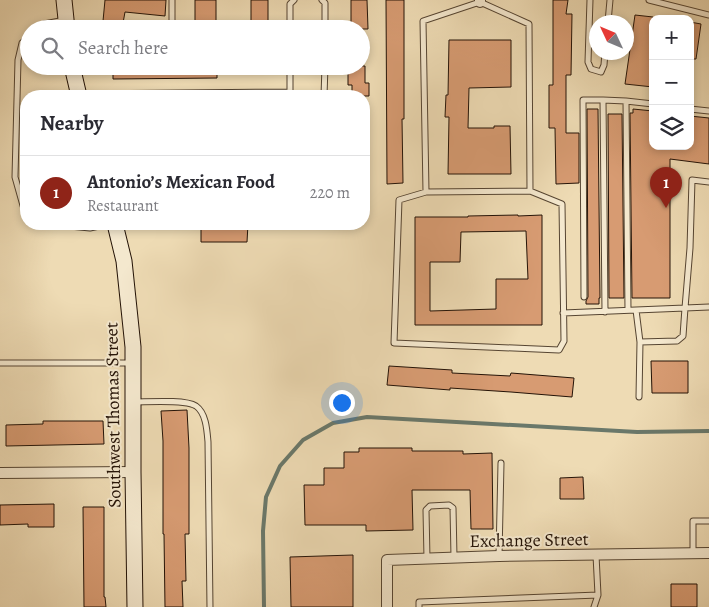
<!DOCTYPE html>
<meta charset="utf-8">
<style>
body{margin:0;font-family:Alegreya,serif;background:#f7f7f7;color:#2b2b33}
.controls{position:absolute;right:15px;top:15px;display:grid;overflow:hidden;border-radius:10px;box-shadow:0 2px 8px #0003}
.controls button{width:45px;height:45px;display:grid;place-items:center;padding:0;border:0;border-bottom:1px solid #e1e1e2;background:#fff;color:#2b2b33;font:25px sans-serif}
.compass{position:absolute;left:589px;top:15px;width:45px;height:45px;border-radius:50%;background:#fff;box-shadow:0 2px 8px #0003;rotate:314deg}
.you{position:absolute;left:341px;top:402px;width:18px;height:18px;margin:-12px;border:4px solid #fff;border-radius:50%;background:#1a73e8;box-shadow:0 0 0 8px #1a73e833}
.badge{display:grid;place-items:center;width:32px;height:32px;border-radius:50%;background:#8f2418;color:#fff;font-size:16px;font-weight:700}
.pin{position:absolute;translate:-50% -41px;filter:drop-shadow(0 1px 2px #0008)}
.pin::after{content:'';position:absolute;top:26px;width:18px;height:15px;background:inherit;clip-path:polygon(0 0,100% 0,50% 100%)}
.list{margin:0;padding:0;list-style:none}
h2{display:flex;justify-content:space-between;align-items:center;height:65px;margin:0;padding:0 20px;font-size:21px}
h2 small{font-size:16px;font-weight:400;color:#7c7c81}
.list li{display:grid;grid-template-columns:32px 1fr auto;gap:15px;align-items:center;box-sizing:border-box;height:75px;padding:0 20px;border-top:1px solid #e1e1e2}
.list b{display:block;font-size:19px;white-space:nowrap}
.list p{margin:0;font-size:16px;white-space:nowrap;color:#7c7c81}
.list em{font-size:16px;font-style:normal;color:#7c7c81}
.icon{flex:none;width:28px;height:28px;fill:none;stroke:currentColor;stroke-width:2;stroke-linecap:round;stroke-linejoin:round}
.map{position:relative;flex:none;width:709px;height:607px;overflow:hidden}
.search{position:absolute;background:#fff;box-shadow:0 2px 8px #0003;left:20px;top:20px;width:350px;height:55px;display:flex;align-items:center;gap:12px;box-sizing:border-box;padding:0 18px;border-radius:28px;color:#7c7c81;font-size:19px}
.panel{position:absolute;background:#fff;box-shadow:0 2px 8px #0003;left:20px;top:90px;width:350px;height:140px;border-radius:20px}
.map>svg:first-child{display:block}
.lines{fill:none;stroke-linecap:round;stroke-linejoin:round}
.stream{stroke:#6a786a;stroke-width:4}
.building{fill:#d79b72;stroke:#241307;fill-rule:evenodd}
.lane-casing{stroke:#564532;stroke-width:7}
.street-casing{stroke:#564532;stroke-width:12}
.secondary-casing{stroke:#241307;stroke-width:17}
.lane{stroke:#f4e8ce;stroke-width:5}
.street{stroke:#f4e8ce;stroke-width:10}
.secondary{stroke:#f4e8ce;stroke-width:15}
.labels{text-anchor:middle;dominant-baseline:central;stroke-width:4;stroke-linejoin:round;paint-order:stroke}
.street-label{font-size:18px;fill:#241307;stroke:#f4e8ce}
</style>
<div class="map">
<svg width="709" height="607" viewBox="0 0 709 607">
<rect width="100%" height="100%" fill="#eedbb4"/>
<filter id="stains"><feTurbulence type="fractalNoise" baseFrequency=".004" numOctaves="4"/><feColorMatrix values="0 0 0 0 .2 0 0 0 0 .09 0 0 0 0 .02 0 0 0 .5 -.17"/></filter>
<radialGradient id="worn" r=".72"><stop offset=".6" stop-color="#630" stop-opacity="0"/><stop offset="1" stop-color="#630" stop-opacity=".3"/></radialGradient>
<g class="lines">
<path class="stream" d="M264 607 263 531 266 497 280 466 303 440 333 423 367 417 637 432 709 431"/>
</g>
<path class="building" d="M105 0H166L165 16 125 12 123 23 103 21Z
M195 0H216V29H195Z
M251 0H268V29H251Z
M351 0H367L368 29H351Z
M386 0H404V119H402L403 183 387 184Z
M553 0H568L566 14H572L571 75H566V133H579V183L556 184 555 128H549V85H553Z
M635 15 653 17V87L625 84Z
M690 22 701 24 696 59H690Z
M449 40H511V87L469 88 468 128H494V126H510L511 174H448L449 117H445L446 95H448Z
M113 66H217V78L113 79Z
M348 66H365V83H369V96H352V85H348Z
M587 109H598L600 298H599V304H586V301L588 297Z
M633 109 653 111V146H690V116L709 118V164L670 159V298H632L630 113H633Z
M608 114H622L624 298H609Z
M518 215V216L542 215V325H415V217H468V216ZM526 231 528 279H496V309L430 311V262H460L461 232Z
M201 224H248L247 242H201Z
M651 361H688V393H652Z
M389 366 452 370V373L510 376 511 373 574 378 572 397 511 392 450 388V390L387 385Z
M187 410 189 448V534H185L186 581H182L183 607H165L164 534H163V441L161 411Z
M43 421H103L104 444 6 446V425L43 424Z
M359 448H412V451H463V454L492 453 493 529H471L470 490H412L413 530 366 531V525H305L304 485H324V468H344V452H359Z
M583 477 584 499H560V478Z
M54 504V527H28V524L0 525V505Z
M83 507H104V597H105L106 607H84Z
M353 555V607H291L290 557Z
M671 584H697V607H671Z"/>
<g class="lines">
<g class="lane-casing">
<path id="lane" d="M322 0 325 3V29
M590 0 588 62 591 69 601 72 604 65 605 52
M649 0 709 15
M480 2 529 24 530 191 562 204 564 341 559 350 394 343 399 200 426 192 423 21Z
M608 22 610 0
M38 29 44 24 65 20
M172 29V0
M290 29V4L294 0
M290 66V96
M79 94 289 92
M324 96 325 66
M626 101 653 104
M690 109 709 111
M709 182 692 180 690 248 685 308 709 307
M426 192 530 191
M26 211 24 209 15 177 18 60 22 43 29 37
M49 224 90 228 108 224
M584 297 583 100H603
M636 310 685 308 683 336 677 341 640 342
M605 312 603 100 626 101 628 310
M563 313 636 310 640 342 639 397
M0 363H132
M134 402C147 402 185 399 196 406 206 413 207 430 208 442L210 607
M693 553V521H709
M499 556 501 463
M427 559 426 510 430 506 449 505 453 508 454 557
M419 607V602L598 595
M594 607 598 595 596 555"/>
</g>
<g class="street-casing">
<path id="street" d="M480 0V2
M0 473 133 472
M387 607V560L499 556 709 553"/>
</g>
<g class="secondary-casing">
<path id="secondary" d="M64 0 67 29
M72 66 79 96
M115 224 124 261 133 347V472L135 607"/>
</g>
<use href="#lane" class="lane"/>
<use href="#street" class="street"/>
<use href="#secondary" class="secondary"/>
</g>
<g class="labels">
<g class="street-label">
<text transform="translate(113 415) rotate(-91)">Southwest Thomas Street</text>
<text transform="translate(529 540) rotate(-1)">Exchange Street</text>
</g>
</g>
<rect width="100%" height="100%" filter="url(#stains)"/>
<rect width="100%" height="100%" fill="url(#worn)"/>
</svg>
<div class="controls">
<button>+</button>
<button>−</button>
<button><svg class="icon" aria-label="layers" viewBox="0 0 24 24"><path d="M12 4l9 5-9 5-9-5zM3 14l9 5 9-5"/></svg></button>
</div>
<svg class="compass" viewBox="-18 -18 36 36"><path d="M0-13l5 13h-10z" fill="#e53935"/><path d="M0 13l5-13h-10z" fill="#7c7c81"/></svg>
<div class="you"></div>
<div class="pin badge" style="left:666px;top:208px">1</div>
<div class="search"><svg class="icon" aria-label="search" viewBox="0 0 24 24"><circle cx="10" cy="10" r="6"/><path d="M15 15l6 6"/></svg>Search here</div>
<section class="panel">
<h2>Nearby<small></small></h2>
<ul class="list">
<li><span class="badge">1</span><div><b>Antonio’s Mexican Food</b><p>Restaurant</p></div><em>220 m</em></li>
</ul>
</section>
</div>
